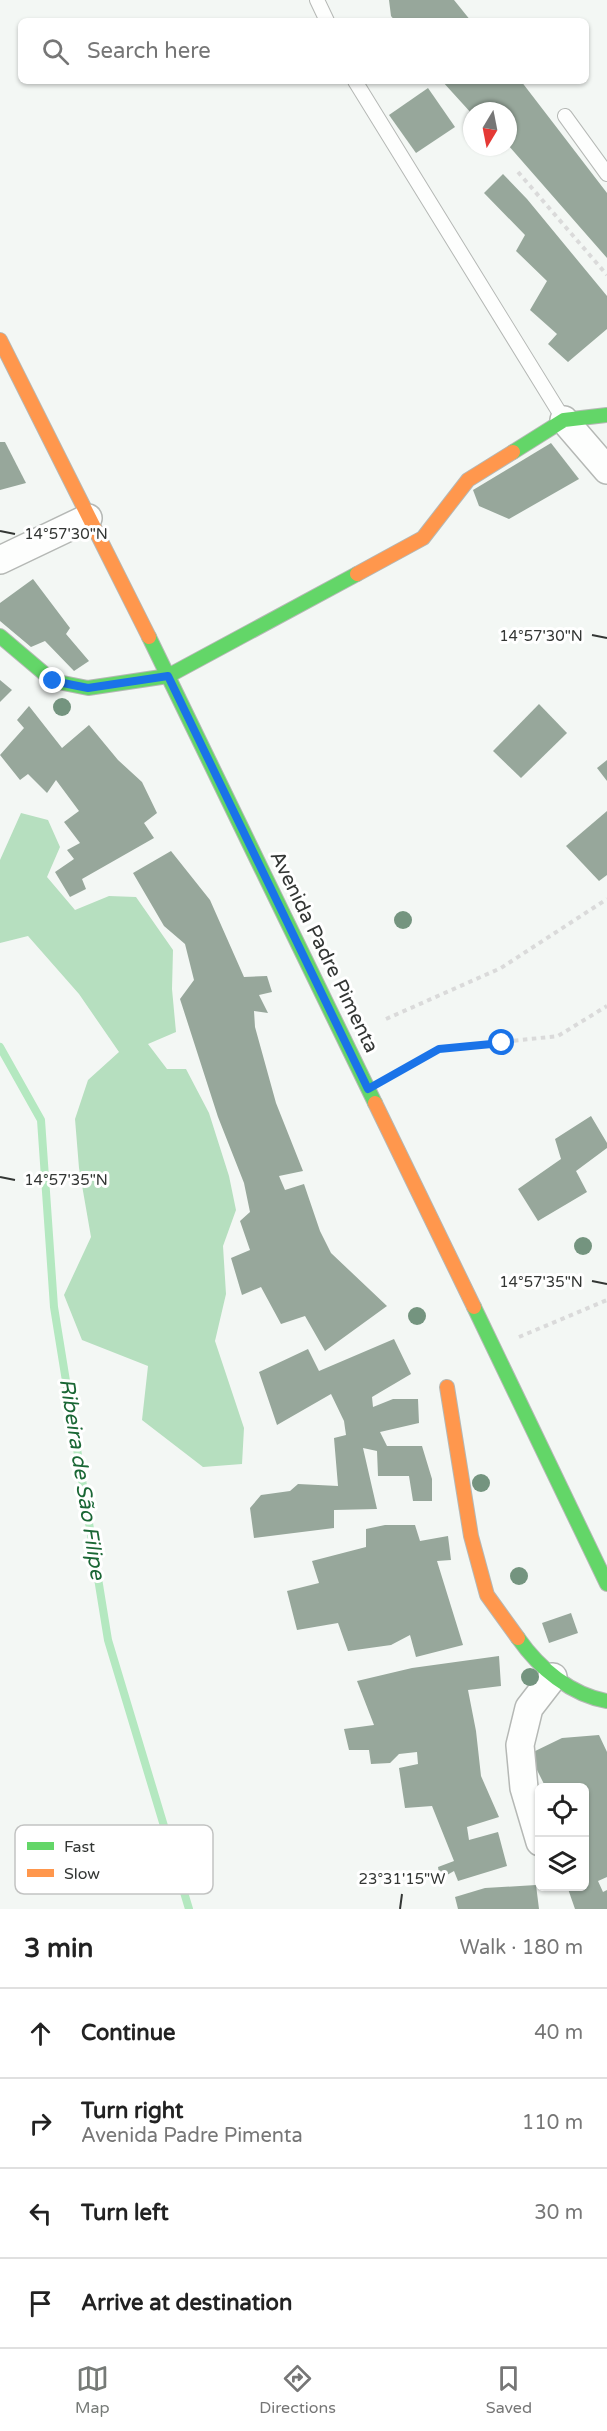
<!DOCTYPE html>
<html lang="en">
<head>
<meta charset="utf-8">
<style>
	:root { --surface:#fff; --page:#f6f6f6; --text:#222; --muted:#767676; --line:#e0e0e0; --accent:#767a77 }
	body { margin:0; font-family:"Varela Round",sans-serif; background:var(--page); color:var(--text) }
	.controls { position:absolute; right:18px; bottom:18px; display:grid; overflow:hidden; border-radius:9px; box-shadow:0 2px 4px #0004 }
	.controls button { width:54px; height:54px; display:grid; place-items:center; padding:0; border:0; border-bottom:2px solid var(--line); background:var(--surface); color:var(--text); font:30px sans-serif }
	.compass { position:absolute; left:463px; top:102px; width:54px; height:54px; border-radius:50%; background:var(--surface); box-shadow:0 2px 4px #0004; rotate:190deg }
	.stop { position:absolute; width:18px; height:18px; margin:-14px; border:4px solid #1a73e8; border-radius:50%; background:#fff }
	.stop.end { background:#1a73e8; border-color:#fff; box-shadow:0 2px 6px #0008 }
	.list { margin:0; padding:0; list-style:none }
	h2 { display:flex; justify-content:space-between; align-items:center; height:78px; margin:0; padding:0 24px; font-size:26px }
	h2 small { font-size:20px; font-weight:400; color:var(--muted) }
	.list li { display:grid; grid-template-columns:39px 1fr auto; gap:18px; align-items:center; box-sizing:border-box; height:90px; padding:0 24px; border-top:2px solid var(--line) }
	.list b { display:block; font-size:22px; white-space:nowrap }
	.list p { margin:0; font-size:20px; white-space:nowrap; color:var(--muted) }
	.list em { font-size:20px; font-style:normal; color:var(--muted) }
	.icon { flex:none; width:33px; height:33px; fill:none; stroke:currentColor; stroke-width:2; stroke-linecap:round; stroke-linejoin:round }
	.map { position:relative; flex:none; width:607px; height:1909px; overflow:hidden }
	.search { position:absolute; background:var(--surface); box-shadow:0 2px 4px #0004; left:18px; right:18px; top:18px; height:66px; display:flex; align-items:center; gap:15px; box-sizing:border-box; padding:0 21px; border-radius:9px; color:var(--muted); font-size:22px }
	.sheet { height:438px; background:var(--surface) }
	nav { display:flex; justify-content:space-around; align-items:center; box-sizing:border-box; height:84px; border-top:2px solid var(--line); background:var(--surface); font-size:16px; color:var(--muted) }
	nav a { display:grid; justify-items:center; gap:3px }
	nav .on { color:var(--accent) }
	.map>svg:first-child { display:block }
	.forest { fill:#b6dfbf }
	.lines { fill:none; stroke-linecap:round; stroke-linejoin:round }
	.stream { stroke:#b4e8c0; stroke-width:8 }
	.building { fill:#97a79b }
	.lane-casing { stroke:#b5b8b5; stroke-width:16 }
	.street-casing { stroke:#b5b8b5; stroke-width:30 }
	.fast-casing { stroke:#b5b8b5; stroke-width:16 }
	.slow-casing { stroke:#b5b8b5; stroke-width:16 }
	.path { stroke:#dadada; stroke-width:4; stroke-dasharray:4.5 4.5; stroke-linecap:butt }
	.lane { stroke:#fdfefd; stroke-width:14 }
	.street { stroke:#fdfefd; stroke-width:27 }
	.fast { stroke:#63d668; stroke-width:14 }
	.slow { stroke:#ff974d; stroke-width:14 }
	.tree { fill:#74947f }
	.route { stroke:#1a73e8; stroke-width:8 }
	.ticks { fill:none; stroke:#333634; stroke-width:2 }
	.labels { text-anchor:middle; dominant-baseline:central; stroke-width:6; stroke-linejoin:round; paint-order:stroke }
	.street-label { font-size:20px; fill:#333634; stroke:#fff }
	.water-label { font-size:21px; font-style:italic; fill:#1a6735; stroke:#fff }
	.key { fill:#fff; stroke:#c2c3c2; stroke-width:1.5 }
	.key-label { font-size:16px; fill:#333634 }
	.ticks-label { font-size:15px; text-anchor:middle; fill:#333634; stroke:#fff; stroke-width:6; stroke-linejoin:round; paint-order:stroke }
</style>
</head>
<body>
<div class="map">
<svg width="607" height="1909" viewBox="0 0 607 1909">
	<rect width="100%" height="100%" fill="#f3f7f4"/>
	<polygon class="forest" points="21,813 48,820 60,847 47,877 75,910 109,896 136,897 173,950 172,989 176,1032 148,1044 167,1069 186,1069 209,1113 229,1176 236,1210 223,1246 226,1294 215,1341 244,1428 242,1464 203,1467 142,1420 148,1366 82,1340 64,1295 91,1237 79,1168 75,1119 88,1080 119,1052 79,994 28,936 0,943 0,860"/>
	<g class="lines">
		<polyline class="stream" points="0,1047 41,1120 54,1307 108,1640 189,1909"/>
	</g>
	<g class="building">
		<polygon points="389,0 454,0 471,21 395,21 391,16"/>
		<polygon points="442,81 521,81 607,193 607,258 508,145 508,111 472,111 472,114"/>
		<polygon points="428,88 455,127 416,153 389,115"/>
		<polygon points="503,174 527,199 607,296 607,329 568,362 548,344 557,334 530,310 547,281 516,251 525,235 484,193"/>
		<polygon points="0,442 5,442 26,483 0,490"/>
		<polygon points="551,443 579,479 509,519 479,506 473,490"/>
		<polygon points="33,579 70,628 66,634 89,661 74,671 45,641 31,647 0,621 0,603"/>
		<polygon points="0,680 12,690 0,702"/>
		<polygon points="539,704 567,733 521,778 493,751"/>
		<polygon points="29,706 62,748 89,725 118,760 142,782 157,813 144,823 154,838 82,879 86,889 70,897 55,872 74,859 67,850 80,843 64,822 79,811 56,780 47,793 28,774 20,780 0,755 24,728 17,720"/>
		<polygon points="607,760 607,781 597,768"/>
		<polygon points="607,811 607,875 599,881 566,846"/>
		<polygon points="171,851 210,900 244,977 267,976 272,992 259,995 268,1013 254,1011 255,1027 276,1103 303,1171 279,1176 285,1190 304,1184 320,1231 331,1253 387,1306 325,1351 305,1316 281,1324 261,1287 242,1295 231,1258 250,1250 240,1221 250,1212 244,1183 218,1117 180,999 194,980 185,944 164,926 133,873"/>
		<polygon points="591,1116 607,1143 607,1148 576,1171 587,1192 538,1221 518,1189 561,1159 555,1139"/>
		<polygon points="394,1339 411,1374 372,1397 373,1407 393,1399 418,1399 419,1423 380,1432 387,1446 422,1446 432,1479 432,1501 413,1501 409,1476 378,1476 377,1451 363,1448 377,1509 334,1510 334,1528 254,1538 250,1508 261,1495 290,1491 298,1484 338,1486 334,1438 346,1435 344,1421 331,1394 277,1425 259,1372 308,1349 319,1371"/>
		<polygon points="385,1525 415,1525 420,1541 448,1536 451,1560 437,1561 463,1645 416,1657 410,1635 391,1645 348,1651 338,1623 297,1630 287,1591 319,1583 312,1561 366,1547 366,1529"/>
		<polygon points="571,1613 578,1633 549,1643 542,1623"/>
		<polygon points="499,1656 501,1686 468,1690 476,1731 481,1776 499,1817 467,1827 469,1840 498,1832 507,1866 458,1881 454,1871 440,1879 438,1867 454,1861 432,1806 405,1808 399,1768 418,1764 417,1752 399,1754 390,1763 371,1764 369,1750 349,1750 344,1729 374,1725 357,1681 412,1668"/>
		<polygon points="599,1735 607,1752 607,1877 598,1881 603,1892 607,1890 607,1909 575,1909 567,1886 584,1886 584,1788 546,1788 529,1754 562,1738"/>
		<polygon points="536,1885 539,1909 458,1909 455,1897 485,1888"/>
	</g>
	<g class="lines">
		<defs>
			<g id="lane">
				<polyline points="317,0 327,21"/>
				<polyline points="355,81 564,420"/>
				<polyline points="565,116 607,174"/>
			</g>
			<g id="street">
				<polyline points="564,420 607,470"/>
				<polyline points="0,560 88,518"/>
				<polyline points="540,1842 524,1788 520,1745 529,1708 553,1677"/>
			</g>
			<g id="fast">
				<polyline points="513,452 564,420 607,415"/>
				<polyline points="0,636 53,681 88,688 168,676 357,574"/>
				<polyline points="149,637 375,1103"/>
				<polyline points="474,1307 607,1584"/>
				<path d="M518 1638C539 1668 571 1695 607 1701"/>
			</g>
			<g id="slow">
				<polyline points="0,340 149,637"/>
				<polyline points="357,574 423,538 468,480 513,452"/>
				<polyline points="375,1103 474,1307"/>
				<polyline points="447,1387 471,1536 487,1595 518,1638"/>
			</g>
		</defs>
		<use href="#lane" class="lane-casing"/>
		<use href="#street" class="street-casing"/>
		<use href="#fast" class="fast-casing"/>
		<use href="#slow" class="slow-casing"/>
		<g class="path">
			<polyline points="518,172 607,275"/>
			<polyline points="386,1019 501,968 607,899"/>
			<polyline points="395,1074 439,1049 558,1036 607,1006"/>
			<polyline points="519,1337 607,1300"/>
		</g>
		<use href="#lane" class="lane"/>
		<use href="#street" class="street"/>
		<use href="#fast" class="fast"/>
		<use href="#slow" class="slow"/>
	</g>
	<g class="tree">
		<circle cx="62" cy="707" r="9"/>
		<circle cx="403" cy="920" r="9"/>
		<circle cx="583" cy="1246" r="9"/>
		<circle cx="417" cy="1316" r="9"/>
		<circle cx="481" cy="1483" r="9"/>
		<circle cx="519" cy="1576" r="9"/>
		<circle cx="530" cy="1677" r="9"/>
	</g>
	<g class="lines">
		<polyline class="route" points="53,681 88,688 168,676 368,1089 439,1049 502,1043"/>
	</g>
	<path class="ticks" d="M0 531 15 534M592 635 607 638M0 1177 15 1180M592 1281 607 1284M400 1909 402 1894"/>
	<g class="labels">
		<g class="street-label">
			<text transform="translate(324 952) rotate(64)">Avenida Padre Pimenta</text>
		</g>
		<g class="water-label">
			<text transform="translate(82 1479) rotate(81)">Ribeira de São Filipe</text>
		</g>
	</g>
	<rect x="15" y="1825" width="198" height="69" rx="9" class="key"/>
	<rect x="27" y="1842" width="27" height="8" fill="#63d668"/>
	<rect x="27" y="1869" width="27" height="8" fill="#ff974d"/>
	<g class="key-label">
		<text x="64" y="1852">Fast</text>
		<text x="64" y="1879">Slow</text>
	</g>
	<g class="ticks-label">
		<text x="66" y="539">14°57'30"N</text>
		<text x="541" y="641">14°57'30"N</text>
		<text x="66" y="1185">14°57'35"N</text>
		<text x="541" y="1287">14°57'35"N</text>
		<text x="402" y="1884">23°31'15"W</text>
	</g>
</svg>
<div class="controls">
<button><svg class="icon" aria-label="locate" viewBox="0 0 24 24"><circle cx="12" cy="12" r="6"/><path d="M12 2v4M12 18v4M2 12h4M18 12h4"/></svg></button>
<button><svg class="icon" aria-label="layers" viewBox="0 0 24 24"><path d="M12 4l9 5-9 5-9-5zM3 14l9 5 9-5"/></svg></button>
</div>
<svg class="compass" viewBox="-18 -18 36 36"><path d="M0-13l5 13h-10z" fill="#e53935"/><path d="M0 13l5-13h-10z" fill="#767676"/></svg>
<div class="stop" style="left:502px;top:1043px"></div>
<div class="stop end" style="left:53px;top:681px"></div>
<div class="search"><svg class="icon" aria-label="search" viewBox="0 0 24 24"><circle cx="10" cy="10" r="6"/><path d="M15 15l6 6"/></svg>Search here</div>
</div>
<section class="sheet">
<h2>3 min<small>Walk · 180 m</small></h2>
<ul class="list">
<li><svg class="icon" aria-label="ahead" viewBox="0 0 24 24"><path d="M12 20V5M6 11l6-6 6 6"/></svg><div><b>Continue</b></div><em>40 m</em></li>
<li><svg class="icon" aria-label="right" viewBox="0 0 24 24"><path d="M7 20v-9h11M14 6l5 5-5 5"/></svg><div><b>Turn right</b><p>Avenida Padre Pimenta</p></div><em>110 m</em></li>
<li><svg class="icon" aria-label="left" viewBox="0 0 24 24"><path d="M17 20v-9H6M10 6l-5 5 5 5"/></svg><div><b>Turn left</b></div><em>30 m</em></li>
<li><svg class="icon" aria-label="arrive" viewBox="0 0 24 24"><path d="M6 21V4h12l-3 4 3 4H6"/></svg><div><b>Arrive at destination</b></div></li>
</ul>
</section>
<nav>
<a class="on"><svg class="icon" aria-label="map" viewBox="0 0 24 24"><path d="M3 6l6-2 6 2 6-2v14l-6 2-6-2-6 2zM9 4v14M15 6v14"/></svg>Map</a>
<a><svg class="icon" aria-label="directions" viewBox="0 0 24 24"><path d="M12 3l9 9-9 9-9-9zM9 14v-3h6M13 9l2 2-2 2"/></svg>Directions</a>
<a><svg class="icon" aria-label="saved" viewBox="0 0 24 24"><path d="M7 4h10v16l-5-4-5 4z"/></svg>Saved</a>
</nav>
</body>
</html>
